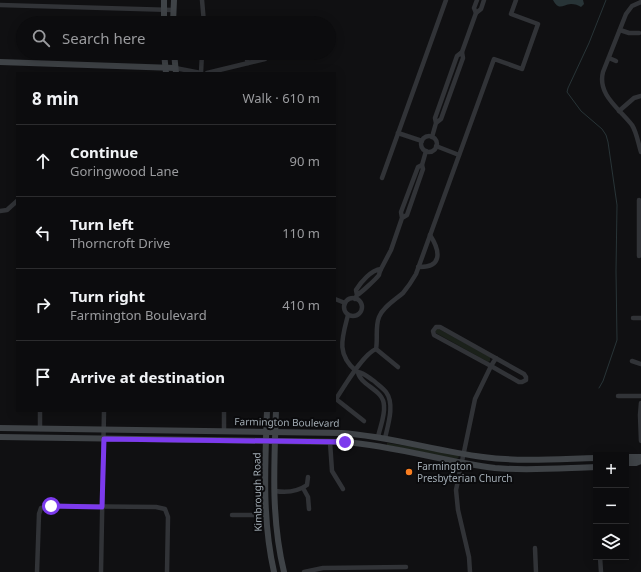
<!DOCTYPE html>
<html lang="en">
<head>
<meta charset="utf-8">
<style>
	:root { --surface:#0c0c0e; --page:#151517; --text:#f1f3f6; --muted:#9a9b9e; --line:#2c2c2e }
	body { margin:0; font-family:"Noto Sans",sans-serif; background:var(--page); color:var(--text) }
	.controls { position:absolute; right:12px; bottom:12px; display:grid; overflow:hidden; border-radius:0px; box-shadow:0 2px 10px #0003 }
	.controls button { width:36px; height:36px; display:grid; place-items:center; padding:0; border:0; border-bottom:1px solid var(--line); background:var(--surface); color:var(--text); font:20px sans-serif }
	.stop { position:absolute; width:12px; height:12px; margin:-9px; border:3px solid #7c3aed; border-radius:50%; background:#fff }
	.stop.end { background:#7c3aed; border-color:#fff; box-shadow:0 1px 4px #0008 }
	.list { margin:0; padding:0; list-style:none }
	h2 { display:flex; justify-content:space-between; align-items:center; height:52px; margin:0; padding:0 16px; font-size:17px }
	h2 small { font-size:13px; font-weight:400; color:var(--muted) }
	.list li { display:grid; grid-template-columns:26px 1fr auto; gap:12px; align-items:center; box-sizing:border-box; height:72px; padding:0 16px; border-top:1px solid var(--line) }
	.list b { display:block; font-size:15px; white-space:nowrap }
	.list p { margin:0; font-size:13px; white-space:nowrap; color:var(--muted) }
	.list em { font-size:13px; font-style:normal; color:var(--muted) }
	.icon { flex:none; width:22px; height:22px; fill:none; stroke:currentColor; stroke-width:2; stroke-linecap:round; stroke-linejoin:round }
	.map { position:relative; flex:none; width:641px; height:572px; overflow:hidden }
	.search { position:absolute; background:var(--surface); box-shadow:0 2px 10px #0003; left:16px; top:16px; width:320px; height:44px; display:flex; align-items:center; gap:10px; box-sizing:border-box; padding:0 14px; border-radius:22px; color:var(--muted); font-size:15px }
	.panel { position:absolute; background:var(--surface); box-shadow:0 2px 10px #0003; left:16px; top:72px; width:320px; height:340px; border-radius:0px }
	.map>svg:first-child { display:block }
	.green { fill:#1b211a }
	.water { fill:#283437 }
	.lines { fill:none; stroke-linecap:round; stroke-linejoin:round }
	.stream { stroke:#283437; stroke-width:1 }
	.street { stroke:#313337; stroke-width:4.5 }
	.secondary { stroke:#3f4347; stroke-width:6 }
	.route { stroke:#7c3aed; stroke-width:5 }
	.poi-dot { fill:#f97e21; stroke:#0b0b0d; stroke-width:1.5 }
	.labels { text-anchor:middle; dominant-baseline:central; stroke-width:4; stroke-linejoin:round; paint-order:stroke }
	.street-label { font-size:10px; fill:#a1abb3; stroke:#0b0b0d }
	.poi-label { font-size:10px; fill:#a1abb3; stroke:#0b0b0d; text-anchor:start }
</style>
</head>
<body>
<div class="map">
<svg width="641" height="572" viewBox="0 0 641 572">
	<rect width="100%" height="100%" fill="#101012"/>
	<g class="green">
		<polygon points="436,329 439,329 490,357 490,361 488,362 436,333 435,331"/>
		<polygon points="387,443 423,448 458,455 459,457 458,458 456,459 387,445"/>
	</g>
	<path class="water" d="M553 0H583L584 4 581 7C578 5 575 4 571 4 562 5 559 11 553 0Z"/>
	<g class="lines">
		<polyline class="stream" points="599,388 603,381 617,340 616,271 617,205 608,142 606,135 602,129 581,111 567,92 568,88 589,43 606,0"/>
		<g class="street">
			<polyline points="202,0 204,23"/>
			<path d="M641 2 632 6 626 14 603 72C597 95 620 109 632 125 637 133 638 143 641 152"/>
			<polyline points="0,5 173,10"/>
			<polyline points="476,13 474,8 477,0"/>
			<polyline points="620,30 629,33 639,33"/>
			<polyline points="462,52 476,13 481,9 484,0"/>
			<polyline points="245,53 248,63"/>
			<polyline points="609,58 616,61"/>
			<polyline points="175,68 201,73"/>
			<polyline points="201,73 202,53"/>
			<polyline points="207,73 265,59"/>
			<polyline points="619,111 634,98 641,96"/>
			<polyline points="398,133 422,141"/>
			<circle cx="429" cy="144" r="8"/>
			<polyline points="432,137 436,123 435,118 457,56 462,52 463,58 441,119 436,123"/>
			<polyline points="436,146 459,155"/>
			<polyline points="422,165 426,151"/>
			<polyline points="382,178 446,0"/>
			<polyline points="639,200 639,256"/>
			<polyline points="0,211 7,210 17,201"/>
			<path d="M418 267C442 268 441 252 430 235"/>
			<polyline points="381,269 391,250 402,218 407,215 423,169 422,165 418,167 401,212 402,218"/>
			<circle cx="353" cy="307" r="9"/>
			<polyline points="335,299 345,303"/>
			<path d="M355 299 357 295 356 290C361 282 371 270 381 269 381 269 379 274 379 275 376 279 361 293 357 295"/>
			<path d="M348 315C342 338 336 354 356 371"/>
			<polyline points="633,318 641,318"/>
			<path d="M376 349C378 339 375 327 379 317 383 307 395 300 403 293 408 287 412 281 416 274L494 59 522 69 538 24 511 14 516 0"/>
			<polyline points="376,349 398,367"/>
			<polyline points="632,361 641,364"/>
			<polyline points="618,396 641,396"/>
			<polyline points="641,403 640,415 641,441"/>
			<polyline points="224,411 224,431"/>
			<path d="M364 421 336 399C344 387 363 354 376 349"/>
			<polyline points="40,429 40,411"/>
			<path d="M378 437C380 427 385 416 384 406 384 389 360 386 358 372 364 373 368 377 374 381 377 384 383 388 386 392 395 404 388 425 385 438"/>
			<polyline points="330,442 332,471 343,489"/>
			<polyline points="303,488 308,497 309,509"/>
			<path d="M275 491C287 493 297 492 307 485L308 477"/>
			<polyline points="232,515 265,515"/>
			<polyline points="535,548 536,572"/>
			<polyline points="600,557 601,572"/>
			<polyline points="37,572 39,514 41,508 51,506 156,507 165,509 168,517 167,572"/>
			<polyline points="101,572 104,411"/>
			<polyline points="304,572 323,568 406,567"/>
			<polyline points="470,572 469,557 458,510 456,490 475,399 491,366 434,335 433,331 436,327 440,327 524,374 526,377 526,380 522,382 519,382 491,366 496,358"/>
		</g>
		<g class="secondary">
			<polyline points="164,23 164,0"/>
			<polyline points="173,23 174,0"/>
			<polyline points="164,53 166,73"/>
			<polyline points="174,53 176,73"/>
			<polyline points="0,62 175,68"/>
			<path d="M267 411C265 465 262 519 274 572"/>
			<path d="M276 411C274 465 271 519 284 572"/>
			<path d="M0 428 341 433C389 436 435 451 483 457 520 462 558 459 596 458"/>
			<path d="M0 437 345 442C396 446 445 462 495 468 528 471 563 468 596 467"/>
			<polyline points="626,457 641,457"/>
			<polyline points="626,463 636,463 641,461"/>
		</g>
	</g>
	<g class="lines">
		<polyline class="route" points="51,506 102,507 104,439 345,442"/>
	</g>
	<circle class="poi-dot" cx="409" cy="472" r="4"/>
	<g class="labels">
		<g class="street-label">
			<text transform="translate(287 422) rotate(1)">Farmington Boulevard</text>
			<text transform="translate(257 492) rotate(-91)">Kimbrough Road</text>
		</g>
		<g class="poi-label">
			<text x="417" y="466">Farmington<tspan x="417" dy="12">Presbyterian Church</tspan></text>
		</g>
	</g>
</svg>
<div class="controls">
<button>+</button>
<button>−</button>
<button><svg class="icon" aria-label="layers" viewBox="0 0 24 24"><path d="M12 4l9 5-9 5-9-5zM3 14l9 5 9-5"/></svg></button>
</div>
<div class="stop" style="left:51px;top:506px"></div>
<div class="stop end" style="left:345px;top:442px"></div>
<div class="search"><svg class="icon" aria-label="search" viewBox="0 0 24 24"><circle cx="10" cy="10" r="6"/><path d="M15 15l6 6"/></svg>Search here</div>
<section class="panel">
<h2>8 min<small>Walk · 610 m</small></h2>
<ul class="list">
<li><svg class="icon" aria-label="ahead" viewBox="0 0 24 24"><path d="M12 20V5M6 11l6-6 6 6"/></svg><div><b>Continue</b><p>Goringwood Lane</p></div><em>90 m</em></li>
<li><svg class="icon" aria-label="left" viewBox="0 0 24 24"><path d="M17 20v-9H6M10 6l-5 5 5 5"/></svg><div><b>Turn left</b><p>Thorncroft Drive</p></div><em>110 m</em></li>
<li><svg class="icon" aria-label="right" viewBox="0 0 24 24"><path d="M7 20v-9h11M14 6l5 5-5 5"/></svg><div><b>Turn right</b><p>Farmington Boulevard</p></div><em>410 m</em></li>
<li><svg class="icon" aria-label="arrive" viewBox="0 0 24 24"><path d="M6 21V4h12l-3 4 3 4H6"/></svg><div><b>Arrive at destination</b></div></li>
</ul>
</section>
</div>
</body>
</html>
